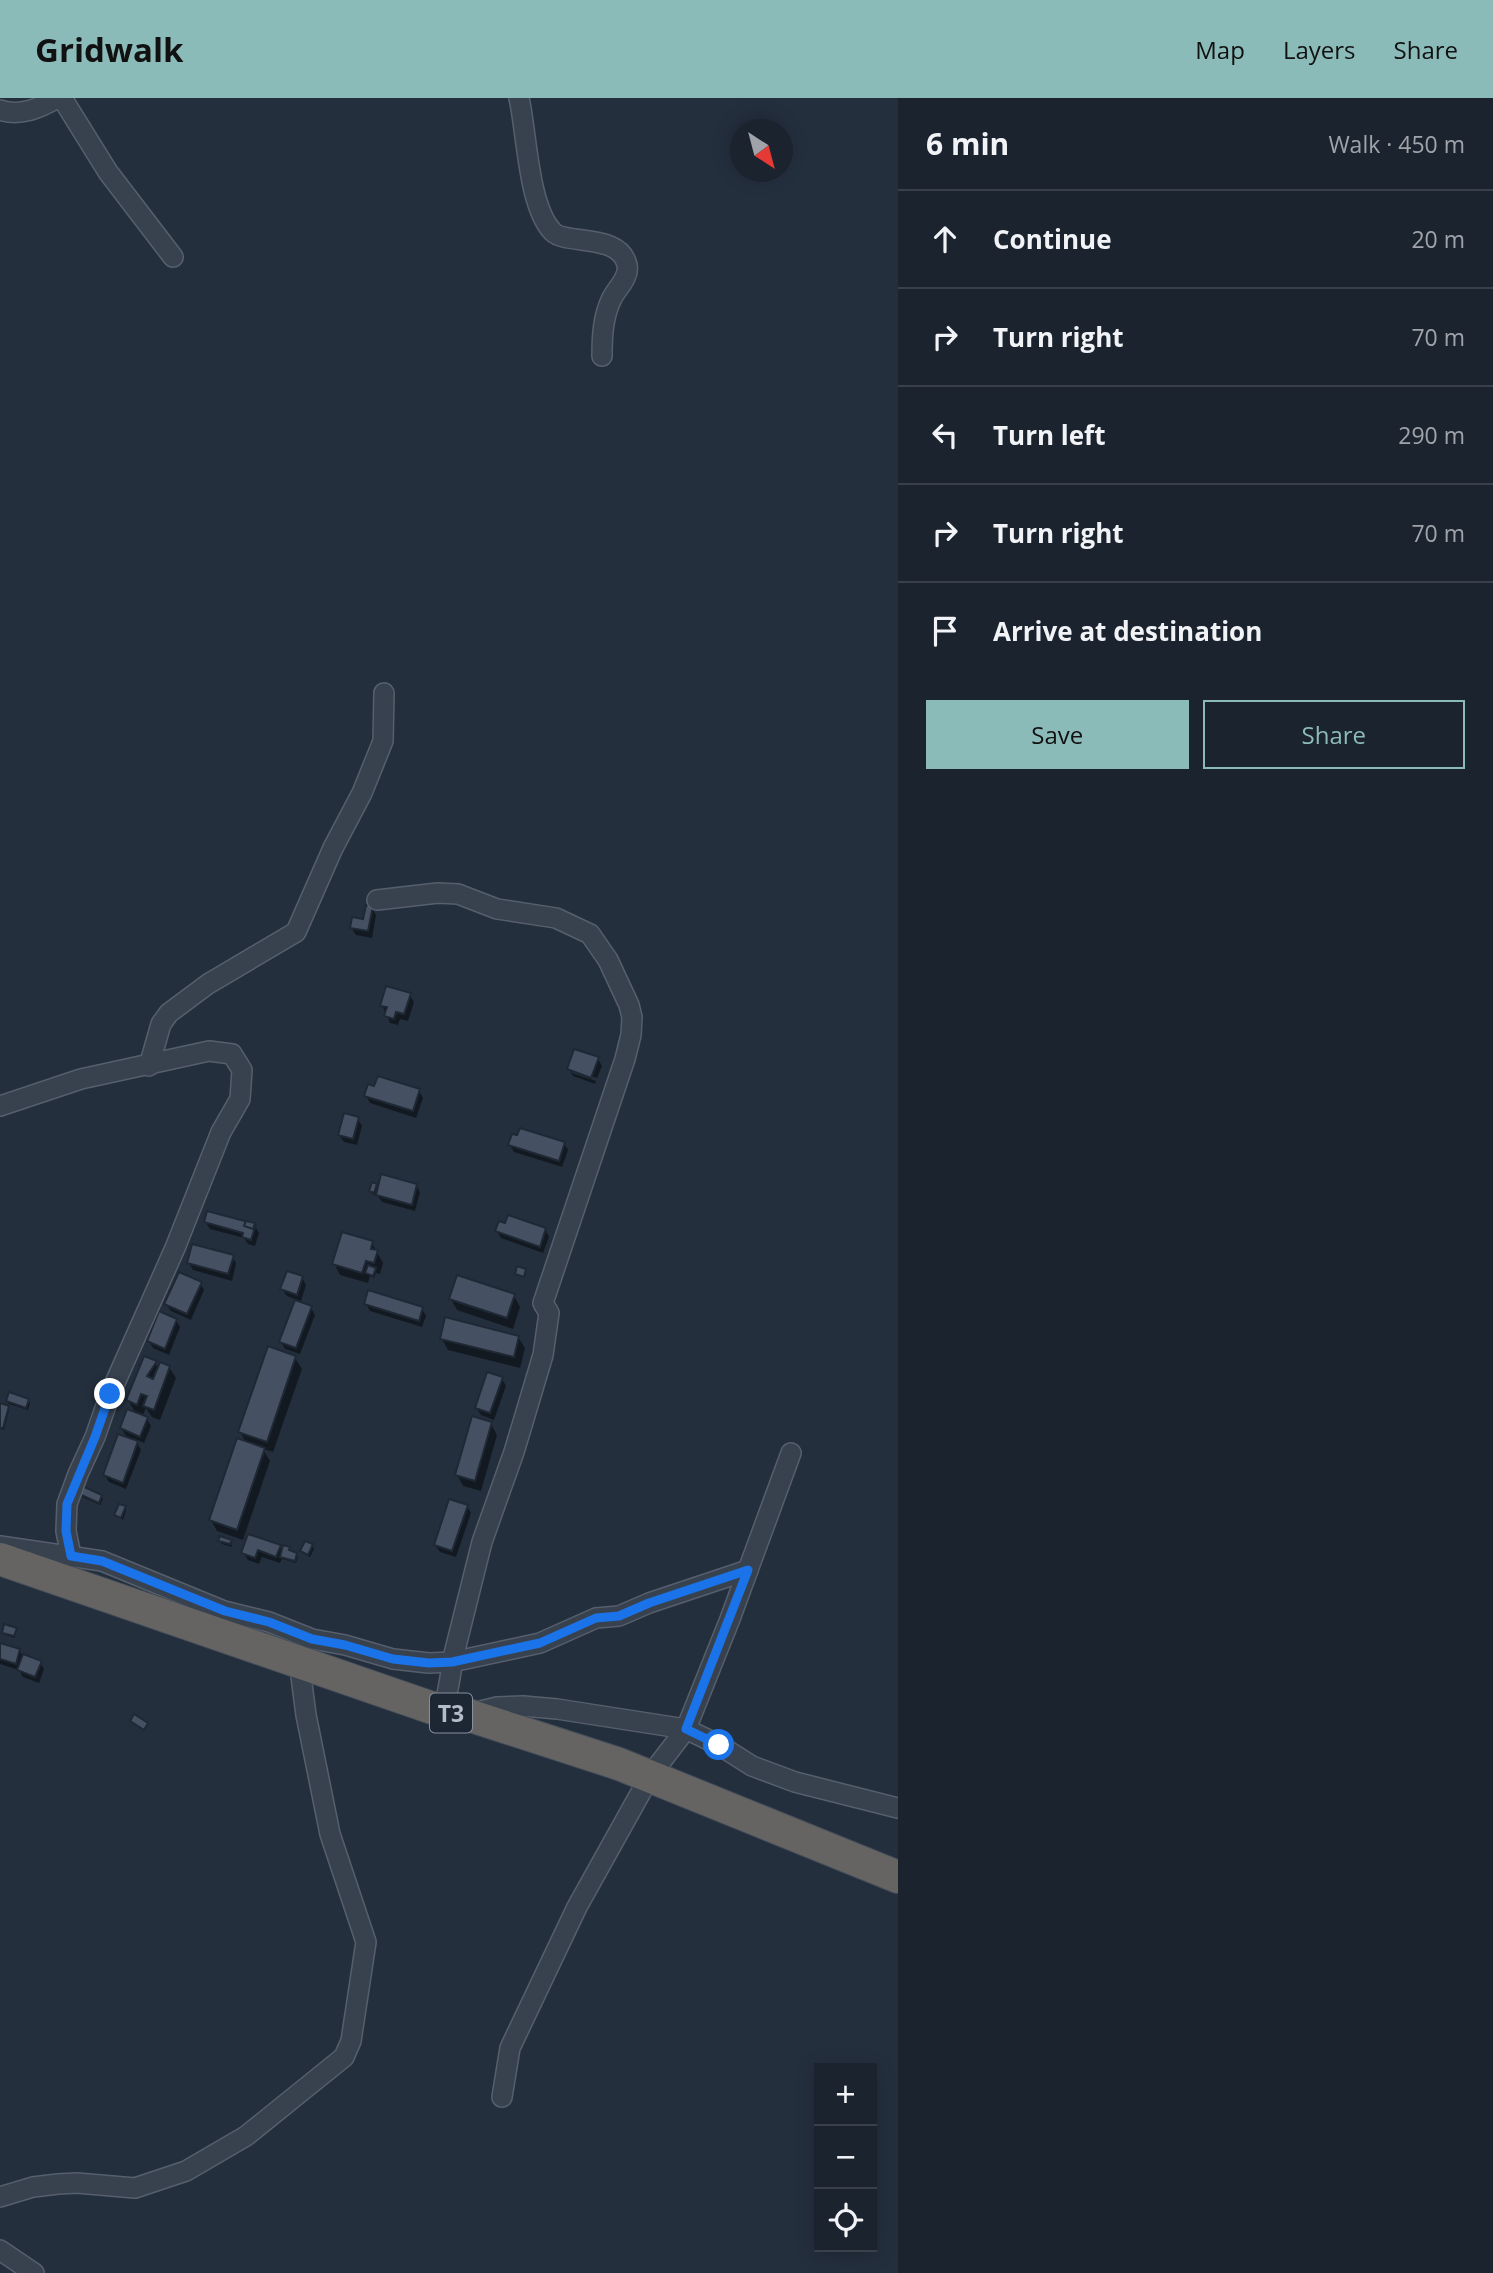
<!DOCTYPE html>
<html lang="en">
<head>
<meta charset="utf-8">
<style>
	:root { --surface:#1b232e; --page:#242b36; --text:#f1f3f6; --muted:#a0a4aa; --line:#39404a; --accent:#8bbbb9 }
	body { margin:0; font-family:"Open Sans",sans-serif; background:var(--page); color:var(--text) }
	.controls { position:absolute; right:21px; bottom:21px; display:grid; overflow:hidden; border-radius:0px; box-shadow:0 4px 18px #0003 }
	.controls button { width:63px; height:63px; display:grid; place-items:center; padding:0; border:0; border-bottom:2px solid var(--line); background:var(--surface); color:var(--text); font:35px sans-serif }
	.compass { position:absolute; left:730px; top:21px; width:63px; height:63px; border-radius:50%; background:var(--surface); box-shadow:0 4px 18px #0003; rotate:144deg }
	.stop { position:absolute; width:21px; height:21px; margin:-16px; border:5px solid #1a73e8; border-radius:50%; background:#fff }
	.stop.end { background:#1a73e8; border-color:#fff; box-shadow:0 2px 7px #0008 }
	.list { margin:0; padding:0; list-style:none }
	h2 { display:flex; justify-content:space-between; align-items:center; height:91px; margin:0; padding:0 28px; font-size:30px }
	h2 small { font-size:23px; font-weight:400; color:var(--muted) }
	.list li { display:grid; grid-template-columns:46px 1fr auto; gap:21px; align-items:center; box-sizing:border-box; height:98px; padding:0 28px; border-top:2px solid var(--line) }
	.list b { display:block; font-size:26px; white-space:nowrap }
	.list em { font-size:23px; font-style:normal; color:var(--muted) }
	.actions { display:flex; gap:14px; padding:21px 28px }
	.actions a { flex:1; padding:16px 0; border:2px solid var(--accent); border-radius:0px; text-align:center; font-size:24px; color:var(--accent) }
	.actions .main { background:var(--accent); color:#111 }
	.icon { flex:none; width:38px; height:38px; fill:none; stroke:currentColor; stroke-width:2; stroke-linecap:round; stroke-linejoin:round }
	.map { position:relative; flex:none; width:898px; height:2175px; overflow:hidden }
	header { display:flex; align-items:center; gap:42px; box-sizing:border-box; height:98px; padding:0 35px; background:var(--accent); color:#111 }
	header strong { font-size:33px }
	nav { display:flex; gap:38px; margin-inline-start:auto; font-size:24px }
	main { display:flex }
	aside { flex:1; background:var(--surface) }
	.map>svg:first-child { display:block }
	.shadow { fill:#0007 }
	.building { fill:#455162; stroke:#1f2835; stroke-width:2 }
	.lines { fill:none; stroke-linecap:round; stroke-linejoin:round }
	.minor-casing { stroke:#565f6c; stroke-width:22 }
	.trunk-casing { stroke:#434c59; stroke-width:34 }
	.minor { stroke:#38414e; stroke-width:19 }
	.trunk { stroke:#656462; stroke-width:32 }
	.route { stroke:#1a73e8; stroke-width:9 }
	.labels { text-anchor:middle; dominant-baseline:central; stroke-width:5; stroke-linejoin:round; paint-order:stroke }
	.shield { fill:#1d2633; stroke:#878f9c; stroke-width:2 }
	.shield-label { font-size:23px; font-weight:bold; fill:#b4bcc9 }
</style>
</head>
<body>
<header>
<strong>Gridwalk</strong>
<nav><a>Map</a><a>Layers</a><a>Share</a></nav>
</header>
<main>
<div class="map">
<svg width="898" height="2175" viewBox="0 0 898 2175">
	<rect width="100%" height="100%" fill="#242f3e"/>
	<g class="shadow">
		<polygon points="372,810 376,817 372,840 356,837 351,829 364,823"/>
		<polygon points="410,897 414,904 408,923 400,921 398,927 390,925 382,907"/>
		<polygon points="598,961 602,968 597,980 572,971 572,975 596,983 595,986 573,978 569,971"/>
		<polygon points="419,993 423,1000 416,1020 370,1005 366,998"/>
		<polygon points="358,1021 362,1028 357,1047 344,1044 339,1037"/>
		<polygon points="564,1045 568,1052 562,1069 514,1054 510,1047"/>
		<polygon points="376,1087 379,1092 416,1087 420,1094 415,1113 382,1104 376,1095 376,1097 372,1096 371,1093"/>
		<polygon points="205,1123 255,1128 259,1135 255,1148 248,1146 244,1140 210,1131"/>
		<polygon points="507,1127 545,1131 549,1139 543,1155 501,1140 497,1133"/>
		<polygon points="372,1145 383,1165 380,1176 376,1175 374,1180 370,1178 368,1185 340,1177 334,1165"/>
		<polygon points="232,1158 236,1165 232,1183 193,1172 189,1165"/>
		<polygon points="302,1180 306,1187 300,1206 311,1210 315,1217 300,1256 285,1251 281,1244 297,1202 287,1198 282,1191"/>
		<polygon points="200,1185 204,1192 191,1222 171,1213 166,1206"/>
		<polygon points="514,1198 520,1209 513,1231 457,1212 451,1201"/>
		<polygon points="366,1206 422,1211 426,1218 422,1229 370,1213"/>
		<polygon points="176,1222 180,1229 169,1257 153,1250 149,1243"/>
		<polygon points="518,1239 525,1250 520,1270 448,1252 442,1241"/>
		<polygon points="295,1260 302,1271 273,1354 263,1351 270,1363 243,1442 217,1433 211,1422 247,1346 240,1334"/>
		<polygon points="155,1265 159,1271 169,1269 176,1280 160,1322 152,1319 146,1310 142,1319 147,1321 151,1328 144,1345 135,1341 141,1352 126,1391 109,1384 105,1377 128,1341 121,1330 136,1316 128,1302"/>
		<polygon points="488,1276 502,1281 506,1288 494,1322 481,1317 476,1310"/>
		<polygon points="7,1303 28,1303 30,1305 28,1312 9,1306"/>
		<polygon points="0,1307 7,1309 9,1312 4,1332 0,1331"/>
		<polygon points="491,1326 497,1337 481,1393 463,1388 457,1377"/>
		<polygon points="81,1396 101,1398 103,1401 100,1407 82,1399"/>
		<polygon points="467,1408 471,1415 456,1459 440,1454 435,1447"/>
		<polygon points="125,1410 126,1413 123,1422 116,1417"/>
		<polygon points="249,1438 279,1448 283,1454 288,1451 298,1459 296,1465 282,1461 280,1465 262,1459 259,1466 248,1462 243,1455"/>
		<polygon points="220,1443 231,1443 232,1449 222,1446"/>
		<polygon points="312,1448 314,1451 310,1459 304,1456 302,1453"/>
		<polygon points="15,1531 15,1540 5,1537 4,1535"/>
		<polygon points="0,1546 19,1552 24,1560 40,1564 44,1571 39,1585 23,1579 19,1572 0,1566"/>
	</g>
	<g class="building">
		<polygon points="366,807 373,808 368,833 350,830 352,819 363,821"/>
		<polygon points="386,888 411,895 404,916 396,914 394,921 384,918 387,909 380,908"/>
		<polygon points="574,951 599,959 591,980 567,971"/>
		<polygon points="378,978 420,991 413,1013 364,998 368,986 374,988"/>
		<polygon points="344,1015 359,1019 353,1041 338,1037"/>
		<polygon points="520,1030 565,1044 559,1063 508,1047 512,1036 517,1037"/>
		<polygon points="381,1076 417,1086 412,1107 376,1097"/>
		<polygon points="372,1084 377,1086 374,1095 369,1093"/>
		<polygon points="207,1113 256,1126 251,1142 242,1139 243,1135 204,1124"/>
		<polygon points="508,1117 546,1130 540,1149 495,1133 499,1123 505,1125"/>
		<polygon points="246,1123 255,1125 253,1131 244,1128"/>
		<polygon points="342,1134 373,1143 371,1151 378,1152 374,1165 366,1163 362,1175 332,1166"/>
		<polygon points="192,1146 234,1157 228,1176 187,1165"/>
		<polygon points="368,1167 376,1170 373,1178 365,1175"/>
		<polygon points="517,1168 526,1171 524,1179 515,1176"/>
		<polygon points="287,1173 303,1178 297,1197 280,1191"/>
		<polygon points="179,1174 202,1184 187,1216 164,1206"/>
		<polygon points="457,1177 515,1196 507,1220 449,1201"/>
		<polygon points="368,1192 423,1209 419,1223 364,1206"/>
		<polygon points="295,1202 312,1208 296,1250 279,1244"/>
		<polygon points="159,1213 177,1221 165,1251 147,1243"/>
		<polygon points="445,1219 519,1238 514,1259 440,1241"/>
		<polygon points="268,1248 296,1258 267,1344 238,1334"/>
		<polygon points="144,1258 157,1263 147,1278 153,1281 160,1264 170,1268 154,1312 143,1308 147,1298 141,1296 137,1307 126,1302"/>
		<polygon points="487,1274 503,1279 490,1315 475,1310"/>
		<polygon points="9,1294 29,1301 26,1310 6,1303"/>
		<polygon points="0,1305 9,1308 3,1330 0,1330"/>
		<polygon points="127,1311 148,1319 140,1339 120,1330"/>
		<polygon points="472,1318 492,1324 475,1383 455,1377"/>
		<polygon points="118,1336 138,1343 123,1385 103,1377"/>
		<polygon points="237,1340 265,1350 237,1432 209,1422"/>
		<polygon points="82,1388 102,1397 99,1405 79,1396"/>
		<polygon points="449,1401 468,1407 452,1453 434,1447"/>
		<polygon points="119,1406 126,1408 121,1420 114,1417"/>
		<polygon points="248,1436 281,1447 276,1459 258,1452 255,1460 241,1455"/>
		<polygon points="220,1438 232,1442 230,1446 218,1443"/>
		<polygon points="305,1443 313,1446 308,1457 300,1453"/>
		<polygon points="283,1447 290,1449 289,1452 297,1455 295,1463 280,1459"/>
		<polygon points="4,1526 17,1530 14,1538 2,1535"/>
		<polygon points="0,1545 20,1551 16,1566 0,1561"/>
		<polygon points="23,1556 42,1563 35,1579 17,1572"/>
		<polygon points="134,1616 148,1625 144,1632 130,1623"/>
	</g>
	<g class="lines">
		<defs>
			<g id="minor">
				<polyline points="62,0 108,74 173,159"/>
				<path d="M519 0C527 35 528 109 553 134 566 147 620 135 627 167 630 179 617 190 612 200 603 218 602 238 602 258"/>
				<path d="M0 12C20 19 40 10 57 0"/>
				<path d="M377 802 438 795 458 796 497 811 556 820 590 836 608 862 629 907 632 919 631 937 625 961 543 1205 549 1215 543 1257 514 1354 482 1444 452 1564C451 1581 446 1597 444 1614"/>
				<polyline points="149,968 161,926 169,915 208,886 296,834 333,750 362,695 383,643 384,595"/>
				<polyline points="0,1008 81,981 209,953 232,956 242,972 240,1001 221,1034 175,1150 110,1296 95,1339 78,1376 67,1406 66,1433 71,1458"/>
				<polyline points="0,1448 102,1463 224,1513 269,1524 312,1541 345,1547 393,1561 429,1565 452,1564 540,1545 596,1520 619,1518 649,1505 748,1472"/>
				<polyline points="473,1615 497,1609 523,1608 557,1611 686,1631 719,1647 752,1668 795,1684 898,1710"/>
				<polyline points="502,1999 510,1950 577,1809 650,1678 686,1631 730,1521 791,1355"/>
				<polyline points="0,2099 33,2089 58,2086 77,2085 135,2090 186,2073 246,2038 344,1959 351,1943 366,1844 330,1736 306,1617 299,1563"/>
				<polyline points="0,2152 34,2175"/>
			</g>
			<polyline id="trunk" points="0,1461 444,1614 468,1617 619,1666 898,1779"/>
		</defs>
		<use href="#minor" class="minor-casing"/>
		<use href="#trunk" class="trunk-casing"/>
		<use href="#minor" class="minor"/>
		<use href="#trunk" class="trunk"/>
	</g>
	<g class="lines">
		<polyline class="route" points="110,1296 95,1339 67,1406 66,1433 71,1458 102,1463 225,1513 269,1524 312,1541 345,1547 393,1561 429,1565 452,1564 540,1545 596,1520 619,1518 649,1505 748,1472 686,1631 719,1647"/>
	</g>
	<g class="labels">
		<rect class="shield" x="430" y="1595.5" width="42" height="39" rx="5"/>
		<g class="shield-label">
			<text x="451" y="1615">T3</text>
		</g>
	</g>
</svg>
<div class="controls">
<button>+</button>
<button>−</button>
<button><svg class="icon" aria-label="locate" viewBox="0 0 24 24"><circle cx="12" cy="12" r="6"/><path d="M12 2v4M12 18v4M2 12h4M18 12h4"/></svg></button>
</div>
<svg class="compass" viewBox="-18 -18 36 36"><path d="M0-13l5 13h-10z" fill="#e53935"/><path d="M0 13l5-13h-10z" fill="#a0a4aa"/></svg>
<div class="stop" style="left:719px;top:1647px"></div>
<div class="stop end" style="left:110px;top:1296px"></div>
</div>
<aside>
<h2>6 min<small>Walk · 450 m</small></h2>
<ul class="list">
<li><svg class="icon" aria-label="ahead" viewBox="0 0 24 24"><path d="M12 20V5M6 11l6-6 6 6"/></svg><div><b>Continue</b></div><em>20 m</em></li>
<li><svg class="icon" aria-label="right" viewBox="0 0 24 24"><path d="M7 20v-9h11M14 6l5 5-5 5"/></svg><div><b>Turn right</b></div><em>70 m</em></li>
<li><svg class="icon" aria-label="left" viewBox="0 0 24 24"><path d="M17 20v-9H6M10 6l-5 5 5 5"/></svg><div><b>Turn left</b></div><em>290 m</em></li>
<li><svg class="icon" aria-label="right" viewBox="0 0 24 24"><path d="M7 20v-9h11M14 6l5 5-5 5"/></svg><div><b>Turn right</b></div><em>70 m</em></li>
<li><svg class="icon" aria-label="arrive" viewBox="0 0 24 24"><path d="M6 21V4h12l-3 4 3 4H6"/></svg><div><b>Arrive at destination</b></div></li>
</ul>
<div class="actions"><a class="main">Save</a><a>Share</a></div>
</aside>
</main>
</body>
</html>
